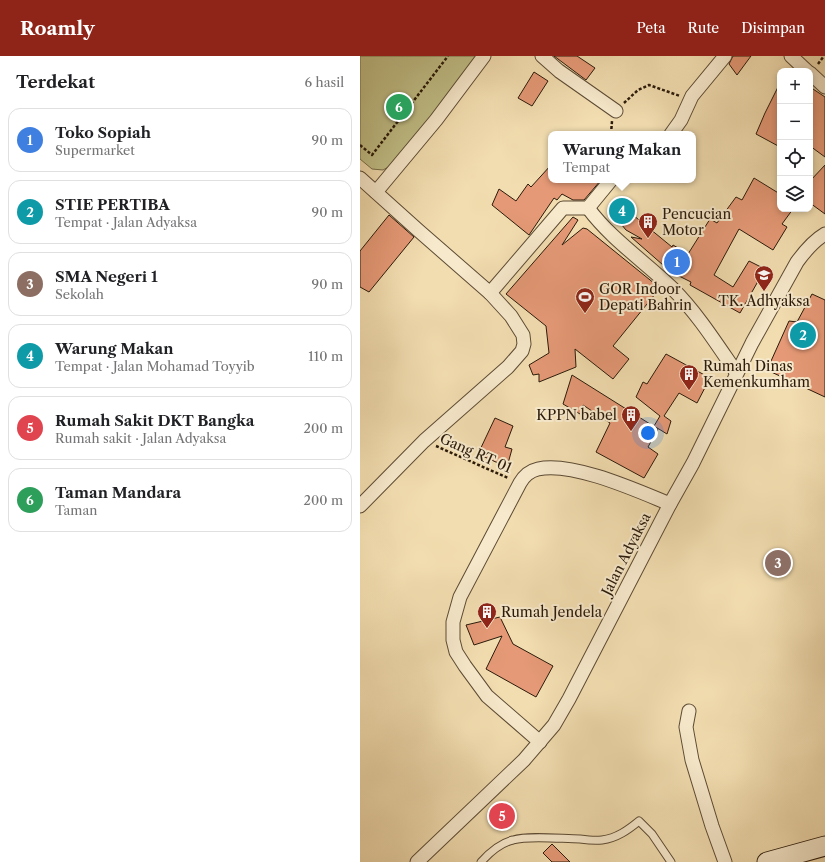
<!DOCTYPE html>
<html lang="id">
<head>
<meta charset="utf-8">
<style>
	:root { --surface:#fff; --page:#f2f2f2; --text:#202124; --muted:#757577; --line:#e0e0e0; --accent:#8f2418 }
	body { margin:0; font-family:"Libre Caslon Text",serif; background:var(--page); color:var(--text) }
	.controls { position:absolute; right:12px; top:12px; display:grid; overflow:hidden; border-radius:8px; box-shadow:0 2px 6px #0003 }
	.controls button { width:36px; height:36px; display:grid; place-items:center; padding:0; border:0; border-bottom:1px solid var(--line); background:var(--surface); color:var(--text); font:20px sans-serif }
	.you { position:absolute; left:288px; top:377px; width:14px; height:14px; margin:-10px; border:3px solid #fff; border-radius:50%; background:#1a73e8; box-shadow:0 0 0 6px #1a73e833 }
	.badge { display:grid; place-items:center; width:26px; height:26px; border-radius:50%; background:var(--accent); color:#fff; font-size:13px; font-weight:700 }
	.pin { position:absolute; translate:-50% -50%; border:2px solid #fff; box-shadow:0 1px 4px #0006 }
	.popup { position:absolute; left:188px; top:75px; width:148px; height:52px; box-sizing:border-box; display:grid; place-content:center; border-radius:8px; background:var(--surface); filter:drop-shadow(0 1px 3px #0005); font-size:13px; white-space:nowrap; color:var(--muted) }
	.popup b { font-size:15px; color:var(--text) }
	.popup::after { content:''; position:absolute; left:50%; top:100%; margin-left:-8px; border:8px solid transparent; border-top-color:var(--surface) }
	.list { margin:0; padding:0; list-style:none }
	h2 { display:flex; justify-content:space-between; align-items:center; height:52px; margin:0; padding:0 16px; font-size:17px }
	h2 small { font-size:13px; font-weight:400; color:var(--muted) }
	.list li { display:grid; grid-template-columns:26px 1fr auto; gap:12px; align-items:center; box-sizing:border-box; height:64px; margin:0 8px 8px; padding:0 8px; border:1px solid var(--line); border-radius:12px }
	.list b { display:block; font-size:15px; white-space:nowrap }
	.list p { margin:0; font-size:13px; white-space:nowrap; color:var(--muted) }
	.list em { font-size:13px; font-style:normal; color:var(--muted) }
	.icon { flex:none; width:22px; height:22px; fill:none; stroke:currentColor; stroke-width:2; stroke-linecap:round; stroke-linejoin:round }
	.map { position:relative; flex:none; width:465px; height:806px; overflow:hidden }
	header { display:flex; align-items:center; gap:24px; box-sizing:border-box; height:56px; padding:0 20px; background:var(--accent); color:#fff }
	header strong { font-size:19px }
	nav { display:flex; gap:22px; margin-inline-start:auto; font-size:14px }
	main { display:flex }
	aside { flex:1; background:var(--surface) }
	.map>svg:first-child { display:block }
	.green { fill:#c1bf87; stroke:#766c48 }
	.building { fill:#e59976; stroke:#2a1a0a }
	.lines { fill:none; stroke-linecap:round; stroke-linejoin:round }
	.lane-casing { stroke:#5c4b34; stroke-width:9 }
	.street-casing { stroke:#5c4b34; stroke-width:15 }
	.secondary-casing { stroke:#2a1a0a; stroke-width:21 }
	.path { stroke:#2a1a0a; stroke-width:2.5; stroke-dasharray:3 2; stroke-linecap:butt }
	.lane { stroke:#f7e9cc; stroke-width:7 }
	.street { stroke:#f7e9cc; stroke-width:13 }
	.secondary { stroke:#f7e9cc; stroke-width:19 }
	.labels { text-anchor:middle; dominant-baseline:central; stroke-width:4; stroke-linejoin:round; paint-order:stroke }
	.poi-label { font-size:14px; fill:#2a1a0a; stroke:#f7e9cc; text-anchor:start }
	.street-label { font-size:14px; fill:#2a1a0a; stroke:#f7e9cc }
</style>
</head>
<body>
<header>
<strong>Roamly</strong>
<nav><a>Peta</a><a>Rute</a><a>Disimpan</a></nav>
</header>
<main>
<aside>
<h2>Terdekat<small>6 hasil</small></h2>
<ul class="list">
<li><span class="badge" style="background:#3f7fe0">1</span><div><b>Toko Sopiah</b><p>Supermarket</p></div><em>90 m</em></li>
<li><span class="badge" style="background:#0f9aa8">2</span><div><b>STIE PERTIBA</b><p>Tempat · Jalan Adyaksa</p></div><em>90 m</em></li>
<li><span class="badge" style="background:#8d6e63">3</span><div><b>SMA Negeri 1</b><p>Sekolah</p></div><em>90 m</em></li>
<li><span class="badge" style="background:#0f9aa8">4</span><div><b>Warung Makan</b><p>Tempat · Jalan Mohamad Toyyib</p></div><em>110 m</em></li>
<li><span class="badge" style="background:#e0444e">5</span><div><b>Rumah Sakit DKT Bangka</b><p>Rumah sakit · Jalan Adyaksa</p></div><em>200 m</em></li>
<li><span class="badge" style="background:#2e9e5b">6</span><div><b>Taman Mandara</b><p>Taman</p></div><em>200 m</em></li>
</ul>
</aside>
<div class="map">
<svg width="465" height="806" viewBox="0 0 465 806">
	<rect width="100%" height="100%" fill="#f2ddb0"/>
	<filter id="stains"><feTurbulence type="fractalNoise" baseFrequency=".005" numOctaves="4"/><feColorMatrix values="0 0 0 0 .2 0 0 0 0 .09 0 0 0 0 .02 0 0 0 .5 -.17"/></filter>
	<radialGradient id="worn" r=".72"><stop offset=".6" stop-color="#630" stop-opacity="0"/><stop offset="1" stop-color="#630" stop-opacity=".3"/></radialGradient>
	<polygon class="green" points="0,0 118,0 35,107 23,114 12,113 0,103"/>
	<g class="building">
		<polygon points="194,0 217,0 235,12 226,24"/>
		<polygon points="373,0 391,0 377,19 369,8"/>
		<polygon points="174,16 188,25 172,50 158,42"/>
		<polygon points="420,27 420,91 396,78 405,57"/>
		<polygon points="450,31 465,41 465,101 450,90"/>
		<polygon points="191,109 191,124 241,124 224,144 213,144 202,138 197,144 194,142 169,179 132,149 139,133 156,145 168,128 171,131"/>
		<polygon points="465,109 465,158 450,147 450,125"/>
		<polygon points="394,122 420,138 420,153 433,153 422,168 427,171 413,194 379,173 354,219 373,231 389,205 405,213 380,257 330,229 331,226 311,216 271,181 282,183 266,174 248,152 262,141 276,157 273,159 312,191 313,189 328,198 350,163 357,167 376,141 382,144"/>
		<polygon points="29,159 54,181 9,236 0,231 0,195"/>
		<polygon points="213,161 218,164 202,189 223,172 227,173 300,232 253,290 269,303 253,323 215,293 216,311 179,326 179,318 173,319 169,309 189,297 186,270 146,238"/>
		<polygon points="452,238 465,244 465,341 407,314 429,265 437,266"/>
		<polygon points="306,298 350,322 337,347 319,337 304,360 311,365 307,378 294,370 300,360 276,341 283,326 287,328"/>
		<polygon points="212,319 298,373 288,391 298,398 284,422 236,396 250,367 223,349 220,358 203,348"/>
		<polygon points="135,362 153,370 145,391 152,393 147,411 118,398"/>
		<polygon points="140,561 153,588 193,610 176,641 126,613 142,580 114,589 106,569"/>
		<polygon points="192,788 210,806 192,806 183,797"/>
	</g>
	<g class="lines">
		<defs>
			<path id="lane" d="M121 806C130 796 140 787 153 784 169 779 203 783 220 783 227 784 235 785 242 784 257 782 268 774 279 765L292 778 311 806"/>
			<g id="street">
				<polyline points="182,0 199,15 256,55"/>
				<polyline points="431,0 447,15"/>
				<polyline points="450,17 465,31"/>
				<polyline points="311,78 321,64 332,40 365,0"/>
				<polyline points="0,122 59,175 130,237 203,152 228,152 251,124"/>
				<polyline points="16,136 76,64 124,0"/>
				<path d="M228 152C251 183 284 205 312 232 337 257 356 287 376 316"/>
				<polyline points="0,450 64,385 148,311 162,295 164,288 163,279 151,260 130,237"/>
				<polyline points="329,655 326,671 332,704 352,770 365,806"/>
				<path d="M180 686 127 640 105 610 96 596 93 584V566L100 541 160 427C164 420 169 415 178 413 212 405 278 435 310 448"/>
				<path d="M57 806 164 704 194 669 209 643 310 448 333 407 392 287 437 206C445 195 453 185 465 178"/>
			</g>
			<polyline id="secondary" points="407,806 465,790"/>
		</defs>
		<use href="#lane" class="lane-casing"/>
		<use href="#street" class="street-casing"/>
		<use href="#secondary" class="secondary-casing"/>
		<g class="path">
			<polyline points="458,8 464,0"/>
			<polyline points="264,47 278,34 289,29 320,40"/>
			<polyline points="251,78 252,65"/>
			<polyline points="0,89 12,99 88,0"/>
			<polyline points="76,390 148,422"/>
		</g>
		<use href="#lane" class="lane"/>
		<use href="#street" class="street"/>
		<use href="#secondary" class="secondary"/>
	</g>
	<defs>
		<symbol id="building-pin" viewBox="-11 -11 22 30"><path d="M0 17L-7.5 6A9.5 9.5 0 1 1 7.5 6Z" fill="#8f2418" stroke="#f7e9cc"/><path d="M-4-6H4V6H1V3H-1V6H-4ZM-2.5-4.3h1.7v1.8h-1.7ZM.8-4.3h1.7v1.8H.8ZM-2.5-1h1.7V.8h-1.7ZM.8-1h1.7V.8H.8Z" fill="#fff"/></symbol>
		<symbol id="school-pin" viewBox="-11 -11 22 30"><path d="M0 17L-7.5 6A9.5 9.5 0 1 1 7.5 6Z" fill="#8f2418" stroke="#f7e9cc"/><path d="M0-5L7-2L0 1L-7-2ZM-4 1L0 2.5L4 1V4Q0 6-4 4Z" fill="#fff"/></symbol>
		<symbol id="stadium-pin" viewBox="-11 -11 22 30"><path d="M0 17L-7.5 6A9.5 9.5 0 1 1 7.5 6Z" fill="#8f2418" stroke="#f7e9cc"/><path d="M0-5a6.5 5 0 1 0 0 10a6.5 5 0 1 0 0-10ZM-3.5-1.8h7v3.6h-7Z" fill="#fff"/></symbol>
	</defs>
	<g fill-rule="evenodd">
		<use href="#building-pin" x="277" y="155" width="22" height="30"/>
		<use href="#school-pin" x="393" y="208" width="22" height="30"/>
		<use href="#stadium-pin" x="214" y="230" width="22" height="30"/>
		<use href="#building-pin" x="318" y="307" width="22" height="30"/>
		<use href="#building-pin" x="260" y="348" width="22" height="30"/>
		<use href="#building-pin" x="116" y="545" width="22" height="30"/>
	</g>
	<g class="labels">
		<g class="poi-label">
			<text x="302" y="158">Pencucian<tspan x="302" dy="16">Motor</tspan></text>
			<text x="239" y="233">GOR Indoor<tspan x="239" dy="16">Depati Bahrin</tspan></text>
			<text x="404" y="245" text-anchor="middle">TK. Adhyaksa</text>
			<text x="343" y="310">Rumah Dinas<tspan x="343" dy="16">Kemenkumham</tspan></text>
			<text x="257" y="359" text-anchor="end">KPPN babel</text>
			<text x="141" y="556">Rumah Jendela</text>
		</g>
		<g class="street-label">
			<text transform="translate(116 397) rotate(24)">Gang RT 01</text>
			<text transform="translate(266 498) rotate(-63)">Jalan Adyaksa</text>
		</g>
	</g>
	<rect width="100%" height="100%" filter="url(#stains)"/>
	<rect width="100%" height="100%" fill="url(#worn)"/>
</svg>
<div class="controls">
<button>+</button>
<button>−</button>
<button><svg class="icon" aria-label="locate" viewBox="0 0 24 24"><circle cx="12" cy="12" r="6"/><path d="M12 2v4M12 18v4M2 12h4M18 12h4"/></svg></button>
<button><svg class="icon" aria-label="layers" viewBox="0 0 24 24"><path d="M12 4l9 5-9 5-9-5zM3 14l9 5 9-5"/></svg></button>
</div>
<div class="you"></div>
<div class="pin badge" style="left:317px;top:206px;background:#3f7fe0">1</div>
<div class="pin badge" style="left:443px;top:279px;background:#0f9aa8">2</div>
<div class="pin badge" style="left:418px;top:507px;background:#8d6e63">3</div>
<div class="pin badge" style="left:262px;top:155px;background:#0f9aa8">4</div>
<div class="popup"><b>Warung Makan</b>Tempat</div>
<div class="pin badge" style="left:142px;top:760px;background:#e0444e">5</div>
<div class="pin badge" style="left:39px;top:51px;background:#2e9e5b">6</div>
</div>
</main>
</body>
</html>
